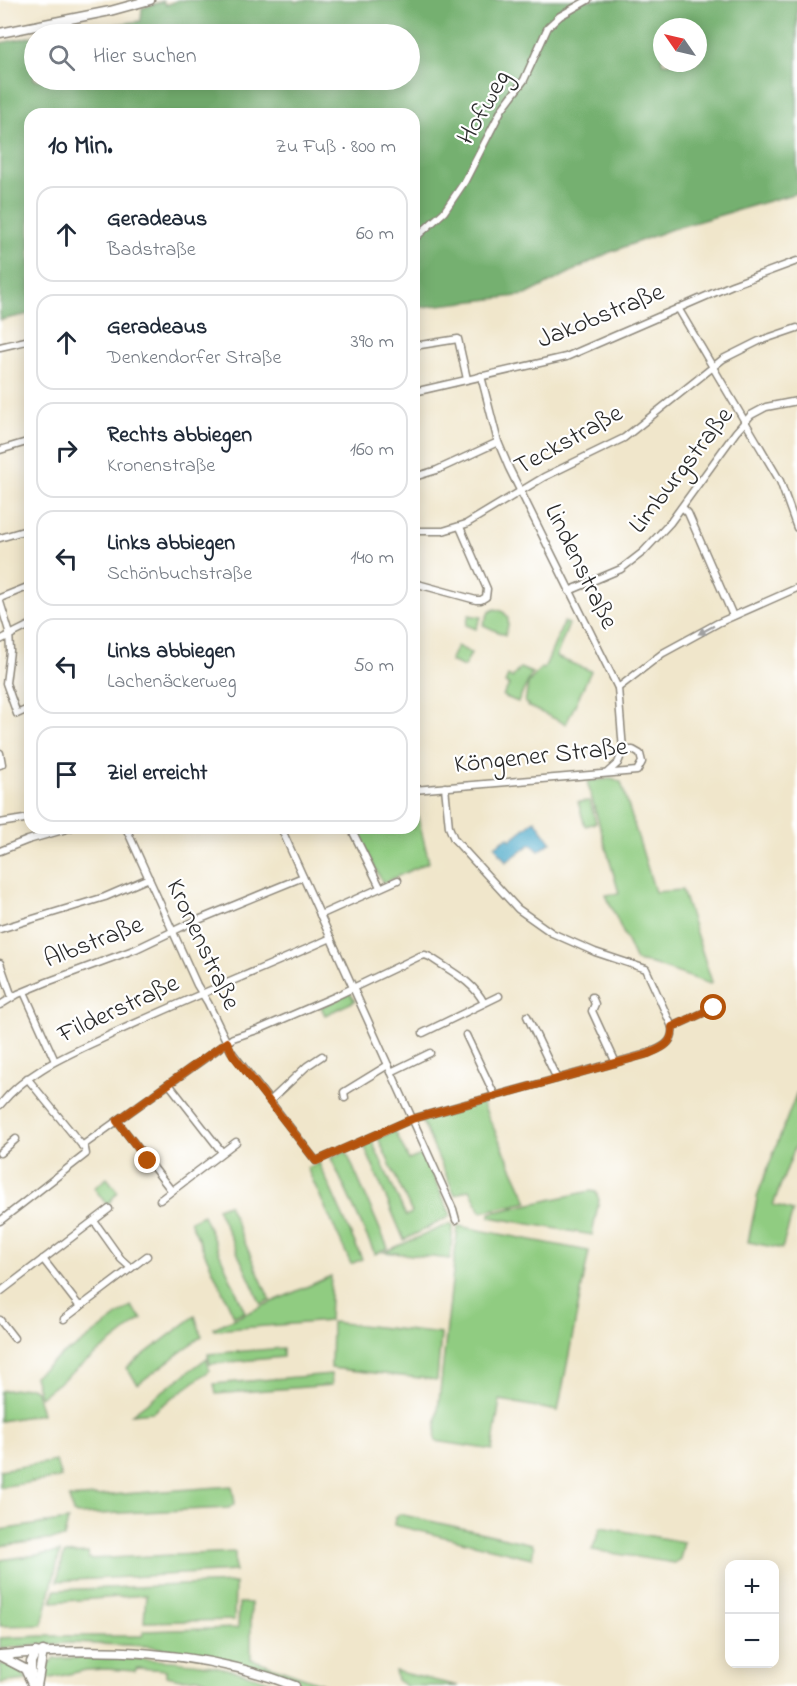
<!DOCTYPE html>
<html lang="de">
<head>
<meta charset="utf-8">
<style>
	:root { --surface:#fff; --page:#f2f2f3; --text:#1f2937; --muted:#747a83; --line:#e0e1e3 }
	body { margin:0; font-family:"Indie Flower",sans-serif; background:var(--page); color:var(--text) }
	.controls { position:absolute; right:18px; bottom:18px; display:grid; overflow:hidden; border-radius:12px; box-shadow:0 3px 15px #0003 }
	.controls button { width:54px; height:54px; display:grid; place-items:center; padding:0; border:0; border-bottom:2px solid var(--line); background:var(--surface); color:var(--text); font:30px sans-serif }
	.compass { position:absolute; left:653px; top:18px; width:54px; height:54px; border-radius:50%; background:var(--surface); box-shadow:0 3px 15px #0003; rotate:304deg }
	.stop { position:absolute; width:18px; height:18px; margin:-14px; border:4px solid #b45309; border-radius:50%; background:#fff }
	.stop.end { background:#b45309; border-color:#fff; box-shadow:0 2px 6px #0008 }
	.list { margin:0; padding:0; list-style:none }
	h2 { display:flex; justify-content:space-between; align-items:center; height:78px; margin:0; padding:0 24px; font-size:26px }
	h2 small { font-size:20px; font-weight:400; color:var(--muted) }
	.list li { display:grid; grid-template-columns:39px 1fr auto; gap:18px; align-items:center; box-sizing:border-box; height:96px; margin:0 12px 12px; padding:0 12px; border:2px solid var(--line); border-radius:18px }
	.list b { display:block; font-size:22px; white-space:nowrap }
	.list p { margin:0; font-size:20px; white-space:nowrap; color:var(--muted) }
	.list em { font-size:20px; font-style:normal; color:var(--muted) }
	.icon { flex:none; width:33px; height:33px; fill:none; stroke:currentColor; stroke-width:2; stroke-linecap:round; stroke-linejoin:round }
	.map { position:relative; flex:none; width:797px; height:1686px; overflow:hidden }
	.search { position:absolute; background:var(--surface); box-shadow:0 3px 15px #0003; left:24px; top:24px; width:396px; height:66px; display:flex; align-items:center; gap:15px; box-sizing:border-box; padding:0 21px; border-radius:33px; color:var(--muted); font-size:22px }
	.panel { position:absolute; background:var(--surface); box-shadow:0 3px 15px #0003; left:24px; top:108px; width:396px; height:726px; border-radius:18px }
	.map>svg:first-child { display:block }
	.green { fill:#90cc81; stroke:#5e7c56; stroke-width:1.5 }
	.forest { fill:#74b06f; stroke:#506e4d; stroke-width:1.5; fill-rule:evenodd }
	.water { fill:#49a8c8; stroke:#3a6a7a; stroke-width:1.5 }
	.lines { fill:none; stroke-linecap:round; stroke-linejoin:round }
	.street-casing { stroke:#8e887b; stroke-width:9 }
	.secondary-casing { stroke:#8e887b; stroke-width:11 }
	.street { stroke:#fff; stroke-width:6 }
	.secondary { stroke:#fff; stroke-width:8 }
	.oneway { fill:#a0a0a0 }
	.route { stroke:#b45309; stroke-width:8 }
	.labels { text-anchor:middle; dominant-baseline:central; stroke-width:4.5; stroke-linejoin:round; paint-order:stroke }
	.street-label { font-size:26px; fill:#2b2b2b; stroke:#fff }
</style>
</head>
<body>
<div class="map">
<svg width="797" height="1686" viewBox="0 0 797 1686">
	<rect width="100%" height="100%" fill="#fff"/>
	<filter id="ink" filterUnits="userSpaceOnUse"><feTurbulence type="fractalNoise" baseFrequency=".0167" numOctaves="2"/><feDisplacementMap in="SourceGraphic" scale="12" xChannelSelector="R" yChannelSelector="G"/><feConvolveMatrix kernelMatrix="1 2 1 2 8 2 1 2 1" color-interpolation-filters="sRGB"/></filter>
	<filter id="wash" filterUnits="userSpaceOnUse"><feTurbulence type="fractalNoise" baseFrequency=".008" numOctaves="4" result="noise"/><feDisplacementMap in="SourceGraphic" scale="24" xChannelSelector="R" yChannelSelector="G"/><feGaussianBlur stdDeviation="1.35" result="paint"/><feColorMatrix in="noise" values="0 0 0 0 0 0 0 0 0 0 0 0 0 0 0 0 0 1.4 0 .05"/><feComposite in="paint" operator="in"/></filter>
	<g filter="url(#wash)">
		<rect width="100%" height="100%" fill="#f0e6cb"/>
		<g class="green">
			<path d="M495 609C511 612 510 623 505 635L483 625 489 612Z"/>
			<polygon points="469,615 481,617 476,629 466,625"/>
			<polygon points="564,622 569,624 556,657 591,671 566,724 527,706 528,704 525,703 528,683 541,668 544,669"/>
			<polygon points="457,646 471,653 464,667 450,661"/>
			<polygon points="520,668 532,673 518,702 503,696 509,685 505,683 508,676 512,678"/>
			<polygon points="611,779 621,782 655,892 682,890 712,982 710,984 652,964 636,961 606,895 619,893 588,785 588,781"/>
			<polygon points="414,801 429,862 383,883 354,828 414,828"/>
			<polygon points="590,801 596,823 585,826 578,802"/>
			<polygon points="350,993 355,1001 325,1015 321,1007"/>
			<polygon points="797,1092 797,1142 773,1205 793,1211 782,1249 748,1242 758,1194"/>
			<polygon points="482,1103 528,1202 481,1212 470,1189 455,1195 421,1119"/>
			<polygon points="395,1131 409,1160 423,1154 451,1216 404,1240 363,1143 371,1139 406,1216 412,1213 378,1138"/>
			<polygon points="346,1151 388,1248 375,1254 331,1158"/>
			<polygon points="319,1163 362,1259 351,1264 307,1168"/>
			<polygon points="107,1178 118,1192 107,1205 94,1188"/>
			<polygon points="590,1191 596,1192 599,1200 592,1235 490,1217 490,1213"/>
			<polygon points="228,1204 270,1300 261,1304 217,1208"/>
			<polygon points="203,1215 245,1312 234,1316 190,1221"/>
			<polygon points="449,1224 453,1226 450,1259 384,1252"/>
			<polygon points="458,1226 589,1251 558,1411 500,1400 492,1450 436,1441 435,1438"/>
			<polygon points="331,1276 329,1321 214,1330 213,1328"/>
			<polygon points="131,1306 142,1319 40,1397 34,1376 66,1352 72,1350"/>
			<polygon points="195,1316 202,1336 138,1384 126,1368"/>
			<polygon points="332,1322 441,1334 437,1380 331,1368"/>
			<polygon points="283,1348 283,1357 210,1364 208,1354"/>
			<polygon points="207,1358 209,1371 153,1412 132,1414"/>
			<polygon points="331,1374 332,1385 216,1394 214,1384"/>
			<polygon points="32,1387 36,1391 42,1414 0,1421 0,1391"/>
			<polygon points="56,1461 61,1478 0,1487 0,1470"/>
			<polygon points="232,1486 235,1503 229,1508 77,1515 73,1513 69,1498"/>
			<polygon points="399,1514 532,1544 534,1547 532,1558 394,1525 395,1518"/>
			<polygon points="68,1520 64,1538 0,1546 0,1530"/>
			<polygon points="601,1527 684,1542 680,1559 674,1563 592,1550"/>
			<polygon points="60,1552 42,1625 0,1626 0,1560"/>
			<polygon points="235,1552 235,1571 57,1581 64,1554 88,1553 89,1559"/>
			<polygon points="235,1583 234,1620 144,1622 146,1595 52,1602 55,1590"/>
			<polygon points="239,1603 251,1603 251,1659 328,1686 305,1686 233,1662 149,1646 70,1643 0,1648 0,1638 43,1636 143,1636 144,1631 238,1628"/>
			<path d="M67 1658C113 1658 161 1658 207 1665 234 1669 259 1678 284 1686H219L201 1678 180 1679 166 1676V1670L137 1668 135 1671 106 1669 86 1670 43 1680 48 1664 55 1659Z"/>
			<path d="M0 1664C16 1665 18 1667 28 1680L0 1683Z"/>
			<polygon points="395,1671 458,1686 406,1686 397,1680"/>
		</g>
		<path class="forest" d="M178 0H294L295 2 303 0H797V193L672 229 608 253 526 295 414 308V114H30V314L0 320V43L34 36V80H410V34H48L141 21 142 8 163 1 166 5ZM662 27H698V63H662Z"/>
		<polygon class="water" points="535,820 551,842 539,851 531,844 506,862 495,846 508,837 510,840"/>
	</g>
	<g filter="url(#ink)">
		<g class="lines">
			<defs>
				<g id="street">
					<polyline points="414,239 444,212 465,181 502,109 524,80 548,27 560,16 588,0"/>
					<polyline points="678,308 780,481 797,528"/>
					<polyline points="414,346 458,339 467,379"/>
					<polyline points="0,347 30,340"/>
					<polyline points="481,376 498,442 509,468 618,688 623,750 618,763 608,772"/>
					<polyline points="414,392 566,357 732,285 797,261"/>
					<polyline points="0,450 30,441"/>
					<polyline points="414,477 437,470 498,442"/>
					<polyline points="682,507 688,513 733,616"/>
					<polyline points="414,531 443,531 466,524 544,477 624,438 723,359 759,341 797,328"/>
					<polyline points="0,538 30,529"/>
					<polyline points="414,583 476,600 481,600 486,597 487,589 460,527"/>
					<polyline points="569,591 621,569 643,552 670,523 736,432 751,415 766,407 797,401"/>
					<polyline points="0,598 30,586"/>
					<polyline points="0,602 9,631 10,651 6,683 17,714 30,708"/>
					<polyline points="0,640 30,625"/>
					<polyline points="618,688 663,653 718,623 797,588"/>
					<polyline points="0,753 2,764 0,765"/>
					<polyline points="414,790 637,771 642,762 640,754 633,750 623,750"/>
					<polyline points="0,823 30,818"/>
					<path d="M126 828 197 985 208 1003 231 1051 316 1161 412 1119 643 1055C657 1050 675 1045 672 1027L646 969 595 952 552 933 518 909 454 839 449 827 445 787"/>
					<polyline points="281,828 453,1209 456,1220"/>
					<polyline points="351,828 380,887"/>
					<polyline points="0,851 28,840 70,828"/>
					<polyline points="320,915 398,880"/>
					<polyline points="0,929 105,897 149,878"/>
					<polyline points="0,963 12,997"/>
					<polyline points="24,992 55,1061"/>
					<polyline points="592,997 595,1004 592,1011 616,1063"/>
					<polyline points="0,1005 18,994 47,982 136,949 186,925 303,877"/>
					<polyline points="527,1016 557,1079"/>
					<polyline points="672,1027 714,1008"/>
					<polyline points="423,1033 499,996"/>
					<polyline points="466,1035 495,1096"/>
					<polyline points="391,1072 430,1053"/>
					<polyline points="169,1084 222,1152"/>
					<polyline points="345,1098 344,1092 388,1065"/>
					<polyline points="270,1101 307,1066 322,1056"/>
					<path d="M0 1105C29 1069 71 1054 112 1034 184 1000 258 971 331 938"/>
					<polyline points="117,1121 171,1190"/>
					<path d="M82 1146 233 1038 260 1029 334 997 420 956 425 955 430 957C450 971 473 981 484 1003"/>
					<polyline points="0,1153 16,1139"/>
					<polyline points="160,1200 236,1142"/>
					<polyline points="0,1221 86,1154 85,1149 27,1078"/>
					<polyline points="94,1221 121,1259 131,1268"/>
					<polyline points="43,1259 80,1307"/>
					<polyline points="0,1292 109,1209"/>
					<polyline points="64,1319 147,1256"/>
					<polyline points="0,1320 14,1338"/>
				</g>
				<g id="secondary">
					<polyline points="0,33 110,11 150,0"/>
					<path d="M0 1655C101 1647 199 1649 295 1686"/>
					<polyline points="0,1656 25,1669 33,1686"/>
					<polyline points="31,1677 31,1662 36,1652"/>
					<polyline points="37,1686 43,1651"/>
				</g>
			</defs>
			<use href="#street" class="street-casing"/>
			<use href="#secondary" class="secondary-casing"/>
			<use href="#street" class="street"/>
			<use href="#secondary" class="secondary"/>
		</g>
		<defs><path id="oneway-solid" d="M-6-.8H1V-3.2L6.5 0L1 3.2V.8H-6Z" transform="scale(1.5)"/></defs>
		<use class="oneway" href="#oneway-solid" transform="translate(706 630) rotate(152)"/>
	</g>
	<g class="lines" filter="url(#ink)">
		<path class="route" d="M148 1161 117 1121 227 1042 233 1055 316 1161 412 1119 648 1054C661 1048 674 1044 672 1027L714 1008"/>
	</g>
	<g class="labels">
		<g class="street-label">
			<text transform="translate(485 108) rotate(-60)">Hofweg</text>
			<text transform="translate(601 317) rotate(-22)">Jakobstraße</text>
			<text transform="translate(569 441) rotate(-29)">Teckstraße</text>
			<text transform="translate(682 471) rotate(-52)">Limburgstraße</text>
			<text transform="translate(580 567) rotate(64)">Lindenstraße</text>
			<text transform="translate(541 757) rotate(-6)">Köngener Straße</text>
			<text transform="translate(94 943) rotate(-21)">Albstraße</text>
			<text transform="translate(202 945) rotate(65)">Kronenstraße</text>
			<text transform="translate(119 1010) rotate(-25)">Filderstraße</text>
		</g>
	</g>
</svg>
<div class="controls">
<button>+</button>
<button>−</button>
</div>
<svg class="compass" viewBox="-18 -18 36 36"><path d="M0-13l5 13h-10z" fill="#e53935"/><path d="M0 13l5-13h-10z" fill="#747a83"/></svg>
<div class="stop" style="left:714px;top:1008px"></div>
<div class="stop end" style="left:148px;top:1161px"></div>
<div class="search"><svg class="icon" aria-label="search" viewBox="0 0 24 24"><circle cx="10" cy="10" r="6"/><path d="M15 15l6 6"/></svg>Hier suchen</div>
<section class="panel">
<h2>10 Min.<small>Zu Fuß · 800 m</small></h2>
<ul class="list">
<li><svg class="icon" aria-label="ahead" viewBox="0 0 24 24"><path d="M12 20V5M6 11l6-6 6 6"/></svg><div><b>Geradeaus</b><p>Badstraße</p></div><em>60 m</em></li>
<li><svg class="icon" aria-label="ahead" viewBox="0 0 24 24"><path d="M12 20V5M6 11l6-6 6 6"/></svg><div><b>Geradeaus</b><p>Denkendorfer Straße</p></div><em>390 m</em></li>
<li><svg class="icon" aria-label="right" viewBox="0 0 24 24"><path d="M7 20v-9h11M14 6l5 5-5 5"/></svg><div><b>Rechts abbiegen</b><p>Kronenstraße</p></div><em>160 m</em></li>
<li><svg class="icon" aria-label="left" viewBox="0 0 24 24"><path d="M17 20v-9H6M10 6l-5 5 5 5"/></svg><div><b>Links abbiegen</b><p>Schönbuchstraße</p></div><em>140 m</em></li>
<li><svg class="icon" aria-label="left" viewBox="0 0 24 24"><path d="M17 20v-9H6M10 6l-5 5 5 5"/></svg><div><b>Links abbiegen</b><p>Lachenäckerweg</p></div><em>50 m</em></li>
<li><svg class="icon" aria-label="arrive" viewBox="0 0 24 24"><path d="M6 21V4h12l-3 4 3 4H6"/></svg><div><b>Ziel erreicht</b></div></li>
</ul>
</section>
</div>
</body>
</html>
